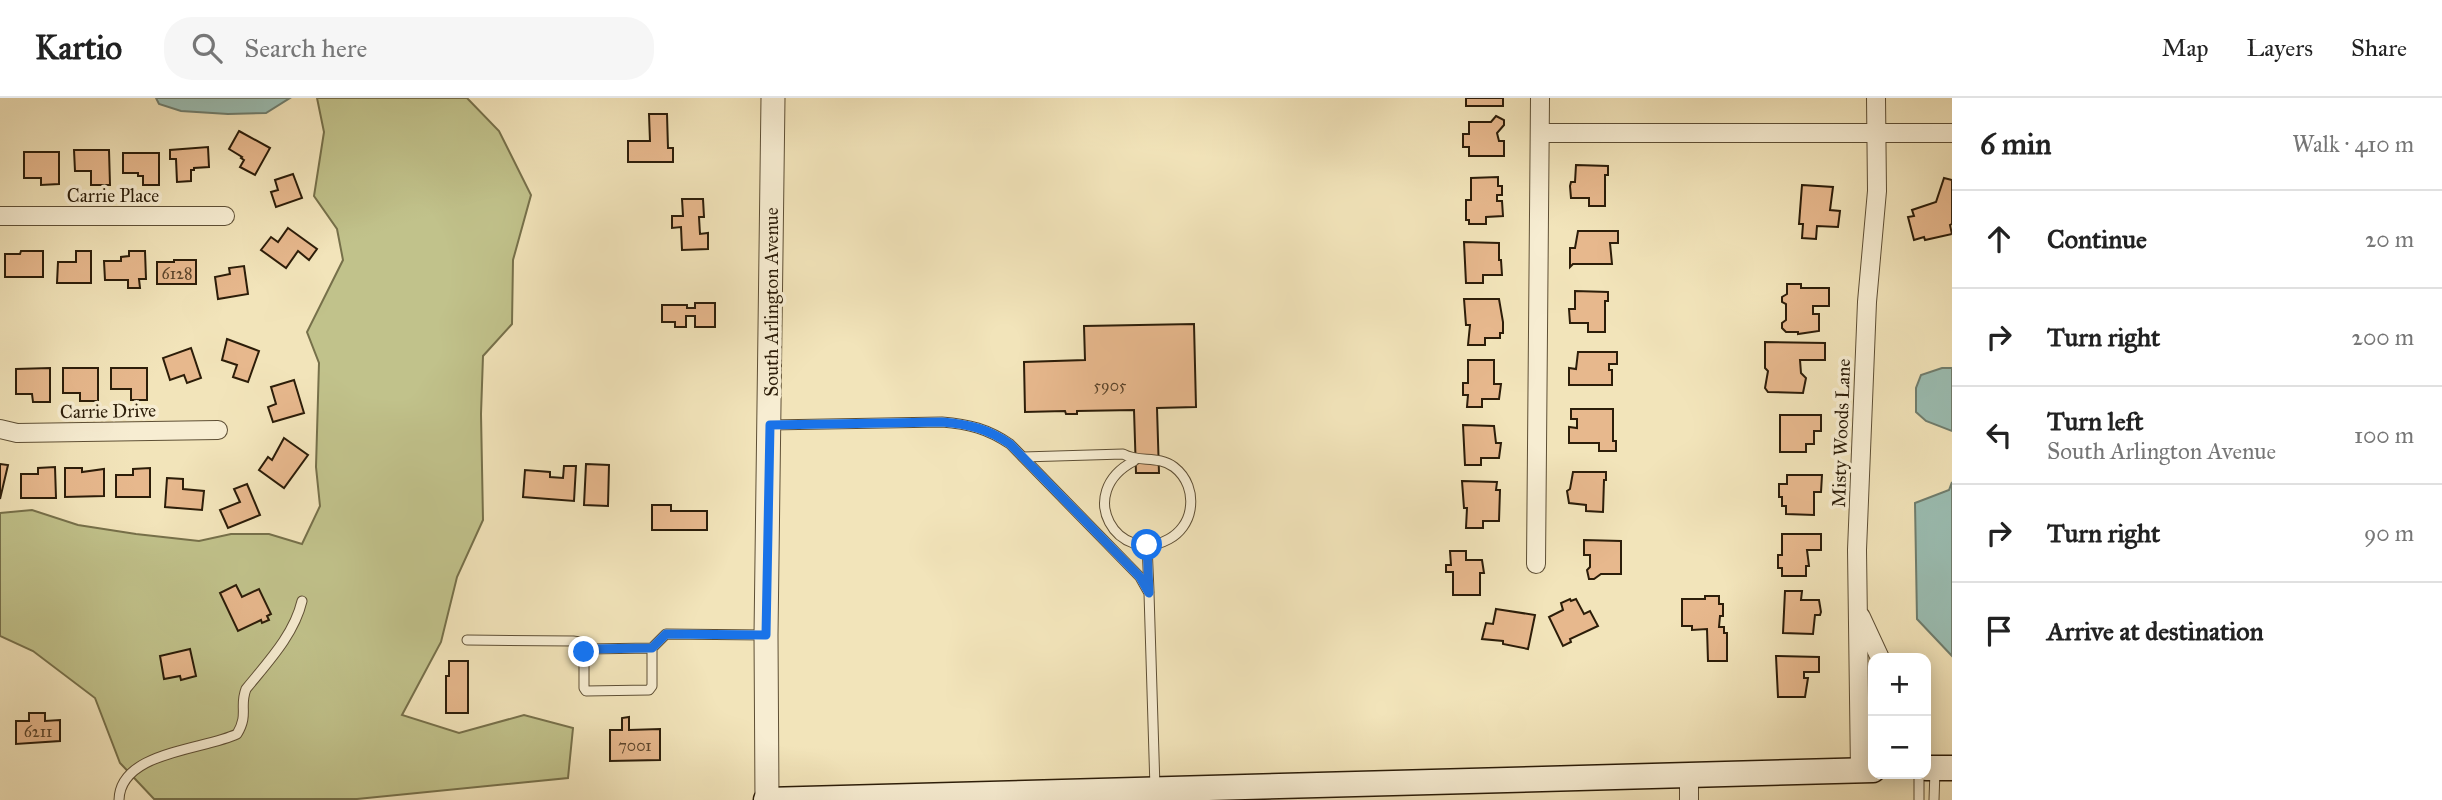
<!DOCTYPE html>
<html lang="en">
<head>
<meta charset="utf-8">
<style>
	:root { --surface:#fff; --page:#f6f6f6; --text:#222; --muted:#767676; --line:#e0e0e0 }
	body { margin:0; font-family:"IM FELL Great Primer",serif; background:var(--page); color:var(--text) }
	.controls { position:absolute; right:21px; bottom:21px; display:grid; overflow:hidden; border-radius:14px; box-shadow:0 4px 18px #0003 }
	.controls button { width:63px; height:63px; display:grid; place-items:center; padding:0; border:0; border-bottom:2px solid var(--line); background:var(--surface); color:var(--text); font:35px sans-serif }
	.stop { position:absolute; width:21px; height:21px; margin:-16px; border:5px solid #1a73e8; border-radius:50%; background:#fff }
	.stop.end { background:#1a73e8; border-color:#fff; box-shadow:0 2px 7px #0008 }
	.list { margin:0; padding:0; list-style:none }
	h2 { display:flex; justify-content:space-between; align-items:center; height:91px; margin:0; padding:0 28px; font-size:30px }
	h2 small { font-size:23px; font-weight:400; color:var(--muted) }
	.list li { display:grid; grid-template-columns:46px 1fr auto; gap:21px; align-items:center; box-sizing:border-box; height:98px; padding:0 28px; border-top:2px solid var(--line) }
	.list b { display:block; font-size:26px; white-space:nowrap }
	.list p { margin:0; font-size:23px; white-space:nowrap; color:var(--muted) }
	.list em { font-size:23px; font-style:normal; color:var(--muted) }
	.icon { flex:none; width:38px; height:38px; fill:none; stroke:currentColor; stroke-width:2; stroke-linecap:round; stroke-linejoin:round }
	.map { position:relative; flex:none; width:1952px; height:702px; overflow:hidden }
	header { display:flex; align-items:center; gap:42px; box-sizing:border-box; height:98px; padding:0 35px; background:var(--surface); border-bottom:2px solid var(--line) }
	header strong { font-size:33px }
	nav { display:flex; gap:38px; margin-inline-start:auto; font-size:24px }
	.search { width:490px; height:63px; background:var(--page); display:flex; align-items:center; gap:18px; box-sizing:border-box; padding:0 24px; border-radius:28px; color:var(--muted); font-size:26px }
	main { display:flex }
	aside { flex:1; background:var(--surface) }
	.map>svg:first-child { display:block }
	.green { fill:#c1c28b; stroke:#76704a; stroke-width:2 }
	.water { fill:#9bbeb3; stroke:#6f7e6f; stroke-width:2 }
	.building { fill:#e7b88d; stroke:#2c1d09; stroke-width:2 }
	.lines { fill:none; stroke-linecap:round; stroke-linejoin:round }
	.service-casing { stroke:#5e4f35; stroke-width:11 }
	.minor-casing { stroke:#5e4f35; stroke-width:20 }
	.tertiary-casing { stroke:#5e4f35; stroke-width:25 }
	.secondary-casing { stroke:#2c1d09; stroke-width:27 }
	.service { stroke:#f7edd2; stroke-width:9 }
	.minor { stroke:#f7edd2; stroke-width:18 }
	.tertiary { stroke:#f7edd2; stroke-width:23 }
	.secondary { stroke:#f7edd2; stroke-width:24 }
	.route { stroke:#1a73e8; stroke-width:9 }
	.labels { text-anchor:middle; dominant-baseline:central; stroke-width:7; stroke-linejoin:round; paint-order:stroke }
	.number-label { font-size:16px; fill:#5b442a }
	.street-label { font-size:19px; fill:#2c1d09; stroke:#f7edd2 }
</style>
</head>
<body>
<header>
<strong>Kartio</strong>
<div class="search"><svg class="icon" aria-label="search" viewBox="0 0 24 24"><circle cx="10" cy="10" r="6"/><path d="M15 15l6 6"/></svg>Search here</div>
<nav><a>Map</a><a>Layers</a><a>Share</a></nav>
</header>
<main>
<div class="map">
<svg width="1952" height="702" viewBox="0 0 1952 702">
	<rect width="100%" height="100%" fill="#f2e4ba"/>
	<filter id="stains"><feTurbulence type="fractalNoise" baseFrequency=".00286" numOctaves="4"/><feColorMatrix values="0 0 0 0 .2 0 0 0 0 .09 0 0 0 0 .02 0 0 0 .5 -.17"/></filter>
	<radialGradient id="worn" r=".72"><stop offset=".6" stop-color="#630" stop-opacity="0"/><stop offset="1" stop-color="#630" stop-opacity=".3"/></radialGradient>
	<polygon class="green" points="317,0 467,0 499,33 531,97 513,162 512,226 483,258 481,316 483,422 457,479 441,544 402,617 459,635 524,617 573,630 568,680 357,701 154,701 120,665 95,600 33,553 0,538 0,415 32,412 78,427 136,436 199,443 231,436 269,436 302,446 320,408 316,369 319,265 307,234 343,162 337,131 314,98 324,34"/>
	<g class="water">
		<polygon points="156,0 290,0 266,15 228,16 181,13 159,6"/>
		<polygon points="1942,270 1952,270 1952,333 1926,323 1916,314 1916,290 1921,277"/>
		<polygon points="1952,384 1952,558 1917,521 1915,405 1949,392"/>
	</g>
	<g class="building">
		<rect x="1466" y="0" width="37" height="8"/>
		<polygon points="649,16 667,16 668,50 673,50 673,64 628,64 628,43 650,43"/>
		<polygon points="1496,18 1504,22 1504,27 1497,35 1499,43 1504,43 1504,58 1469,58 1469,49 1463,49 1463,36 1469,36 1469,24 1491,24"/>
		<polygon points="239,33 270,50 255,77 240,69 244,62 241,60 242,59 229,51"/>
		<polygon points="208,49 209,69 194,70 194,72 191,72 191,83 177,84 176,61 170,61 170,52"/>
		<polygon points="74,52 109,52 110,87 91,87 91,73 75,73"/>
		<polygon points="24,54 59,54 59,86 41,87 41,80 24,80"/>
		<polygon points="123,55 159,55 159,87 143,87 143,78 138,78 138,75 123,75"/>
		<polygon points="1576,67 1608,68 1608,77 1605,77 1605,108 1589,108 1589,100 1571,100 1570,88 1571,84 1575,84"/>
		<polygon points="293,76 302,100 276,109 271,94 278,92 275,82"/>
		<polygon points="1498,79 1498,88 1502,88 1502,97 1497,97 1497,103 1502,103 1503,118 1486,119 1486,126 1469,126 1469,122 1466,122 1466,102 1471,102 1471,80"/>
		<polygon points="1944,80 1952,82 1952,126 1950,127 1952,136 1925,142 1924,139 1914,142 1908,119 1914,118 1912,112 1936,104"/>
		<polygon points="1802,87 1833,89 1830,112 1840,113 1838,129 1817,128 1816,141 1802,140 1803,126 1799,126"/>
		<polygon points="682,101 703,101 704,119 699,119 700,136 708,135 708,151 682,152 681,129 672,130 672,118 683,118"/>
		<polygon points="288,130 317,151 309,162 298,153 286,170 261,152 271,139 278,144"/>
		<polygon points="1578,133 1618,133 1618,145 1610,145 1612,166 1573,166 1570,169 1570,150 1575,150"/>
		<polygon points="1464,144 1499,145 1499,162 1501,162 1502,177 1483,177 1483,185 1466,185"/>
		<polygon points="21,153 43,153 43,179 5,179 5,156 20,156"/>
		<polygon points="76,153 91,153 91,185 57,185 58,164 76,164"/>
		<polygon points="129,153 145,153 146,181 139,181 140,190 128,190 128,182 105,182 104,163 121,163 121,159 129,158"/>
		<polygon points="174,162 196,162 196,186 157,186 157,164 174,164"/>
		<polygon points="244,168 248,196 218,201 215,179 230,176 229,170"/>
		<polygon points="1787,186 1801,186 1801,190 1829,190 1829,208 1813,208 1813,216 1819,216 1819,233 1798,236 1798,234 1786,234 1782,230 1782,225 1786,222 1786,206 1782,204 1782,199 1787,196"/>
		<polygon points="1575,193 1608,194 1608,203 1605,203 1605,234 1588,234 1588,225 1570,225 1569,211 1575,211"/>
		<polygon points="1464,201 1499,201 1503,224 1503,235 1500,235 1500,240 1485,240 1485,247 1468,247 1470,227 1466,227"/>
		<polygon points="695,205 715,205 715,229 695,229 695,218 686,218 686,229 675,229 675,224 662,224 662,207 687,207 687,210 695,210"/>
		<polygon points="1194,226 1196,309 1157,310 1159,375 1136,375 1134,312 1077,313 1077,316 1066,316 1065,313 1025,314 1024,264 1085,262 1084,228"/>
		<polygon points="227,241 259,253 248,284 233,279 237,267 222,262"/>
		<polygon points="1765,244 1825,245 1825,262 1800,262 1801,275 1806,280 1803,295 1768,294 1765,290 1768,273 1765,270"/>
		<polygon points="191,250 201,280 187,285 184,277 170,282 163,260"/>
		<polygon points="1578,254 1617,254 1617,266 1609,266 1609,272 1612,272 1612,287 1569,287 1569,270 1576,271"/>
		<polygon points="1468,262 1494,262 1494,286 1501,286 1499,301 1482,301 1482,309 1467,309 1468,297 1463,297 1463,285 1468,285"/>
		<polygon points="50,270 50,304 33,304 32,296 16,296 16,271"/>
		<polygon points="63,270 98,270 98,303 80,303 80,295 63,295"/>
		<polygon points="111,270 147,270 147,302 131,302 131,291 111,291"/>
		<polygon points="294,282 304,315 273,324 268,309 276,306 271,289"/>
		<polygon points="1571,311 1613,311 1613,343 1616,343 1616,353 1599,353 1599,345 1569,345 1569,329 1577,330 1577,321 1571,321"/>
		<polygon points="1780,317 1821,317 1821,333 1814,333 1814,346 1806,346 1806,354 1780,354"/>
		<polygon points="1463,327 1494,328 1496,345 1501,345 1499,360 1481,360 1481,367 1465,367"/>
		<polygon points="284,340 308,357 284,390 259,372 268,359 272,362"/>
		<polygon points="0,366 8,367 0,401"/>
		<polygon points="586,366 609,367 608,408 584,407"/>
		<polygon points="564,368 576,368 574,403 523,399 525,372 550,374 550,379 563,380"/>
		<polygon points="55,369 56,400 21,400 21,376 38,376 38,370"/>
		<polygon points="65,370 82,370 82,374 104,371 104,398 65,399"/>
		<polygon points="150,370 150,399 116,399 116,377 133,377 133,371"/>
		<polygon points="1573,374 1606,374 1606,382 1604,382 1603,414 1586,413 1586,407 1569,405 1567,393 1570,391"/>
		<polygon points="1787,377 1822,377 1821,394 1814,394 1814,417 1786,416 1786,408 1782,408 1782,399 1779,399 1779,386 1787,386"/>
		<polygon points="167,380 183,381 183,391 204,393 202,412 165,409"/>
		<polygon points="1462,383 1497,384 1496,392 1500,392 1499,423 1483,423 1483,430 1466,430 1467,410 1464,410"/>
		<polygon points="247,386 260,417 228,430 220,412 240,404 234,391"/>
		<polygon points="652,407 671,407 671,413 707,413 707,432 652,432"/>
		<polygon points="1782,436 1821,436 1821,452 1807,452 1809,468 1806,468 1806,478 1782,478 1782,470 1778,470 1778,457 1782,457"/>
		<polygon points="1584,442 1621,443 1621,476 1601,476 1594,481 1589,481 1587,472 1590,469 1590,457 1584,457"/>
		<polygon points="1450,453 1466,453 1466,462 1482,462 1484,475 1480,475 1480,497 1453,497 1453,474 1446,474 1446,467 1451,467"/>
		<polygon points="236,487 242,499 259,491 271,516 267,518 269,522 262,525 261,522 238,533 220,495"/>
		<polygon points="1785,493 1802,493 1801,502 1819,502 1821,514 1820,517 1815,517 1813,536 1783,535"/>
		<polygon points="1705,498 1719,498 1719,506 1723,506 1723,518 1720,518 1719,529 1724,529 1724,535 1727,535 1727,563 1708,563 1707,531 1692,532 1692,528 1682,528 1682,501 1705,501"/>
		<polygon points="1570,501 1571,503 1576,501 1584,516 1590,513 1598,528 1570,541 1571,544 1563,548 1549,519 1563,512 1561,505"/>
		<polygon points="1496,511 1535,517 1528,551 1503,546 1503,543 1482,541 1486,525 1493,526"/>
		<polygon points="190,551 196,578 181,582 180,578 164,581 160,558"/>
		<polygon points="1776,558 1819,559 1819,574 1804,574 1804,580 1808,580 1805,599 1778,599"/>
		<polygon points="449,563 468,563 468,615 446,615 446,578 449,578"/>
		<polygon points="29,615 45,615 45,623 60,622 60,643 16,646 16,623 29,623"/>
		<polygon points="629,619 629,632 660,631 660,662 610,663 610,632 622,632 622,620"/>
	</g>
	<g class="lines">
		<defs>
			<g id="service">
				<path d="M770 327 942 324C969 326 988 331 1010 346L1140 479 1149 495 1155 690"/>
				<path d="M1023 359 1123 356C1139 365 1158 357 1174 369 1187 379 1193 395 1190 412 1188 424 1180 435 1169 441 1118 469 1073 395 1134 363"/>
				<polyline points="1147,447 1149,493"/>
				<polyline points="467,542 573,543 580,544 587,551"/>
				<polyline points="652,550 587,551 584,554 584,590 586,593 649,592 652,588 652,550 666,536 765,537"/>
				<polyline points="1919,676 1919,702"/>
				<path d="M119 702C120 653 204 652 237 636 249 616 239 609 246 591 267 565 294 537 302 503"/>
				<polyline points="1934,702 1935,672"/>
			</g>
			<g id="minor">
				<polyline points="1540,35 1952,35"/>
				<polyline points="0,118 225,118"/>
				<polyline points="0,331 17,335 218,332"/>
				<polyline points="1536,466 1540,0"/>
				<polyline points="1861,519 1880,560"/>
				<polyline points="1860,673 1857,452 1867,204 1877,93 1876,0"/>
				<polyline points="1689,677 1689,702"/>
			</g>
			<polyline id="tertiary" points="767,702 766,537 773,0"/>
			<g id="secondary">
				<polyline points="1926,670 1952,670"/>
				<polyline points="766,702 1873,672"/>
			</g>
		</defs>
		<use href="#service" class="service-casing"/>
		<use href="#minor" class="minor-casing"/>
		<use href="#tertiary" class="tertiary-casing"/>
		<use href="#secondary" class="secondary-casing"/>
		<use href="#service" class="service"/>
		<use href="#minor" class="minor"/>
		<use href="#tertiary" class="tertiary"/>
		<use href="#secondary" class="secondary"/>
	</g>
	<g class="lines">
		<path class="route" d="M584 554 587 551 652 550 666 536 766 537 770 327 942 324C969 326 988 331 1010 346L1140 479 1149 495 1147 447"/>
	</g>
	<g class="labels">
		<g class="number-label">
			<text x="177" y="175">6128</text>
			<text x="1110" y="287">5905</text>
			<text x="38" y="633">6211</text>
			<text x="635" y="647">7001</text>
		</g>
		<g class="street-label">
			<text x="113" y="97">Carrie Place</text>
			<text transform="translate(771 204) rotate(-90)">South Arlington Avenue</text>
			<text transform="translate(108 313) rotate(-1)">Carrie Drive</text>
			<text transform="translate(1841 335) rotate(-88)">Misty Woods Lane</text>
		</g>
	</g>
	<rect width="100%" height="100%" filter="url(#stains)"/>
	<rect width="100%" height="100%" fill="url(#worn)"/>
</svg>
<div class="controls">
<button>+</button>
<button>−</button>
</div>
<div class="stop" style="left:1147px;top:447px"></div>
<div class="stop end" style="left:584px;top:554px"></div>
</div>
<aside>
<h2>6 min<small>Walk · 410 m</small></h2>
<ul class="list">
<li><svg class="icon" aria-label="ahead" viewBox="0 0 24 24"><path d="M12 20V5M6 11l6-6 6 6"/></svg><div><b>Continue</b></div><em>20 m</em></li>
<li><svg class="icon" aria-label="right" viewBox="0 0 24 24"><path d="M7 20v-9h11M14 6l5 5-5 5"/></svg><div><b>Turn right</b></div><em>200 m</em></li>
<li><svg class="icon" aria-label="left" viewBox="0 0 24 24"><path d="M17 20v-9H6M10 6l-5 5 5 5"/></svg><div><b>Turn left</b><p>South Arlington Avenue</p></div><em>100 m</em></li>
<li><svg class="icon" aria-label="right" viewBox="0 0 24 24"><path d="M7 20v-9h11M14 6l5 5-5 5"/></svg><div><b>Turn right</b></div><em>90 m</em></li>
<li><svg class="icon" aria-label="arrive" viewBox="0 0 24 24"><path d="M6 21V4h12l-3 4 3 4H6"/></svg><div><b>Arrive at destination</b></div></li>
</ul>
</aside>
</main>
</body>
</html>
